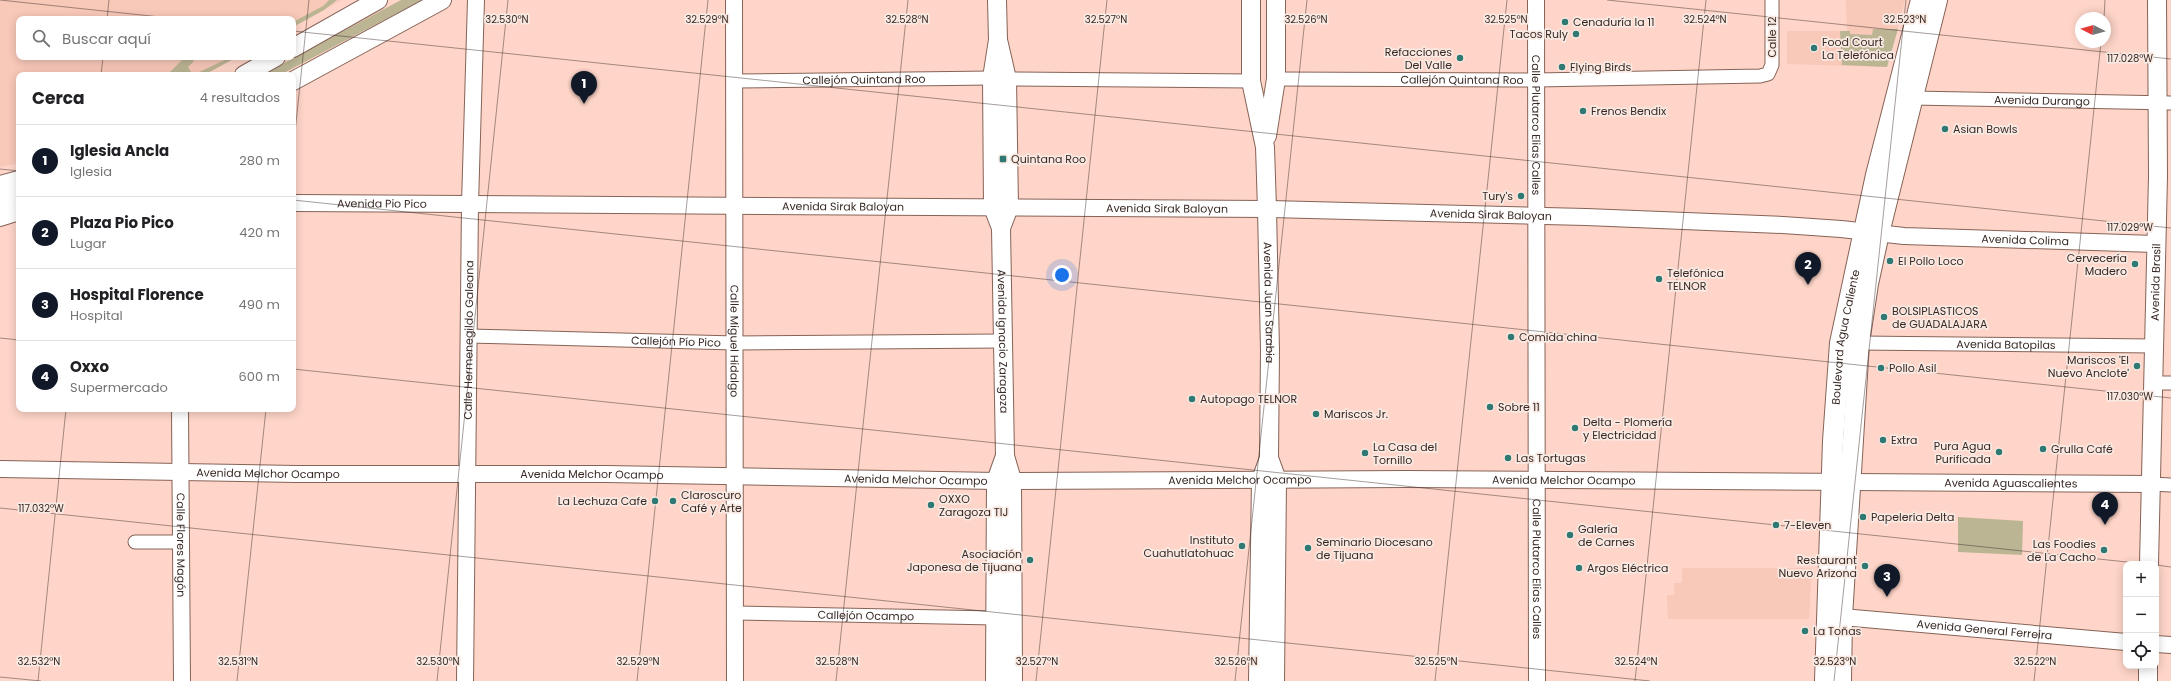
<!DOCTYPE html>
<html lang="es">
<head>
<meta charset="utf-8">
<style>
	:root { --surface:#fff; --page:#f6f6f6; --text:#202124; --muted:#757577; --line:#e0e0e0; --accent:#111827 }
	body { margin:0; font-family:Poppins,sans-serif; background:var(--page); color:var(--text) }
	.controls { position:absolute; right:12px; bottom:12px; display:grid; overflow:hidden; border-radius:8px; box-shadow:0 2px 10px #0003 }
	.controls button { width:36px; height:36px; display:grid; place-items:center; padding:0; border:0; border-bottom:1px solid var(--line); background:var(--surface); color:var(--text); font:20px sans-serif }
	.compass { position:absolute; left:2075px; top:12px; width:36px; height:36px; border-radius:50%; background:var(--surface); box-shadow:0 2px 10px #0003; rotate:276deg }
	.you { position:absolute; left:1062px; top:275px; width:14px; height:14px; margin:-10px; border:3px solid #fff; border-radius:50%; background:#1a73e8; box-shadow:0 0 0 6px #1a73e833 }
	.badge { display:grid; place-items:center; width:26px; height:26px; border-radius:50%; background:var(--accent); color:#fff; font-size:13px; font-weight:700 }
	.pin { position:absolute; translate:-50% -33px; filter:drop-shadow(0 1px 2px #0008) }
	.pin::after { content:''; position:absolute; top:21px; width:14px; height:12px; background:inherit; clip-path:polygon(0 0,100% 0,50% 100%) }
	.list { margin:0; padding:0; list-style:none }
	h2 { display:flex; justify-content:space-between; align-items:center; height:52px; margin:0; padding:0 16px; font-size:17px }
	h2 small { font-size:13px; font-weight:400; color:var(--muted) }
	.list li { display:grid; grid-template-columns:26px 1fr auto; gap:12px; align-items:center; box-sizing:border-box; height:72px; padding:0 16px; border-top:1px solid var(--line) }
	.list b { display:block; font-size:15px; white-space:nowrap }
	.list p { margin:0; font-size:13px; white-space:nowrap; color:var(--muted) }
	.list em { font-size:13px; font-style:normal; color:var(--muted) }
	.icon { flex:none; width:22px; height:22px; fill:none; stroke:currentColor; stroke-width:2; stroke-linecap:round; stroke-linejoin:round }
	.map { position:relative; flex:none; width:2171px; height:681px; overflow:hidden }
	.search { position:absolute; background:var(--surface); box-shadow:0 2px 10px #0003; left:16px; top:16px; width:280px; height:44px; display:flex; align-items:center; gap:10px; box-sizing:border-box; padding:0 14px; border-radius:8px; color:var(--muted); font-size:15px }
	.panel { position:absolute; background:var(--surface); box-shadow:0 2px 10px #0003; left:16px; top:72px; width:280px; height:340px; border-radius:8px }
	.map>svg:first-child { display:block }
	.built { fill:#f8c8b9 }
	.green { fill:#bcb594 }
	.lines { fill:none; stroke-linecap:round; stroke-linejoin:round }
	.minor-casing { stroke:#866357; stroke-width:15 }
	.tertiary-casing { stroke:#866357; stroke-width:18 }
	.secondary-casing { stroke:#866357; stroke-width:20 }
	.primary-casing { stroke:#866357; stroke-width:22 }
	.minor { stroke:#fff; stroke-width:13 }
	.tertiary { stroke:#fff; stroke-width:16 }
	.secondary { stroke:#fff; stroke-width:18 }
	.primary { stroke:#fff; stroke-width:20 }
	.ticks { fill:none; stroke:#382924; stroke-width:1; stroke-opacity:0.45 }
	.poi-dot { fill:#307872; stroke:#f9e9e3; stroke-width:1.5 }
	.labels { text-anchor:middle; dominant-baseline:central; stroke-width:3.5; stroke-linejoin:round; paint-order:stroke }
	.poi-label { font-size:11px; fill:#382924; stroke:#f9e9e3; text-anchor:start }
	.street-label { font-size:11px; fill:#382924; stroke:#f9e9e3 }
	.ticks-label { font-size:10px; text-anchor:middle; fill:#382924; stroke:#f9e9e3; stroke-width:3.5; stroke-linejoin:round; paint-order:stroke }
</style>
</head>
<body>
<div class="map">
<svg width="2171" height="681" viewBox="0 0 2171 681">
	<rect width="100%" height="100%" fill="#fed5c8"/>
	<g class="built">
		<polygon points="0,0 342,0 293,27 293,19 19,19 19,57 237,57 204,75 19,75 19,163 0,167"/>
		<polygon points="1846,0 1905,0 1887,67 1787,64 1787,31 1847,31"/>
		<polygon points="1682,568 1812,568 1809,619 1668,619 1667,595 1674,595 1674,583 1682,583"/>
	</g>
	<g class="green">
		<polygon points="329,0 337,0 324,10 293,27 293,22 323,6"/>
		<polygon points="401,0 422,0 280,75 262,75"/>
		<polygon points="1873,29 1898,29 1887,67 1842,65 1840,31 1850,31 1850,34 1872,35"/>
		<polygon points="185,57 189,57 194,61 188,67 193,75 231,57 237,57 204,75 167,75"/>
		<polygon points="1958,517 2023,521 2022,555 1958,552"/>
	</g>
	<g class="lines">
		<defs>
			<g id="minor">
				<polyline points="1007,79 1251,81"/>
				<path id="s1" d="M1276 79 1536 80 1760 76 1768 74 1772 65V0"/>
				<path id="s2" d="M735 81 992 78"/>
				<path id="s3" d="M1912 98 2171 103"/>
				<path id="s4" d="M469 336 735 343 1003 341"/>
				<path id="s5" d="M1859 343 2154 346"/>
				<polyline points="2153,383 2171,383"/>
				<polyline points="2151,484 2171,485"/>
				<polyline points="135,542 180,542"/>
				<path id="s6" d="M736 613 995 618"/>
			</g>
			<g id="tertiary">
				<path id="s7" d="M734 0 735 681"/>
				<path id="s8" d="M1536 0 1537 681"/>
				<path id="s9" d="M293 203 1267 209 1586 217 1783 225 1841 229 1904 236 2155 244"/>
				<path id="s10" d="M180 409 182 681"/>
				<path id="s11" d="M0 469 297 474H606L996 481 1406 479 2151 484"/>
				<path id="s12" d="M1842 617 2126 642"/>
				<polyline points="2156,644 2171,645"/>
				<path id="s13" d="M465 681 470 204 476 0"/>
			</g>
			<g id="secondary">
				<polyline points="997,0 998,40 992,78 993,207 1001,228"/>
				<path id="s14" d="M1251 0V81L1265 147 1267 209 1270 350 1269 458 1261 480 1258 681"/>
				<path id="s15" d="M998 40 1007 79 1009 207 1001 228 1005 456 1012 480 1013 681"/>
				<polyline points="293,48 378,0"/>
				<polyline points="244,75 276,57"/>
				<polyline points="293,81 442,0"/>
				<polyline points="1267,136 1276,79 1276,0"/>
				<polyline points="0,185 19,180"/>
				<polyline points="0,200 19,192"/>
				<polyline points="0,217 19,211"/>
				<polyline points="1269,458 1277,480 1275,681"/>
				<path id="s16" d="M2149 564 2158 176 2157 0"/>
				<polyline points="995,681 996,481 1005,456"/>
				<polyline points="2148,681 2148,666"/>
			</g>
			<g id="primary">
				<path id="s17" d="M1825 681 1833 441 1840 343 1876 175 1921 0"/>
				<polyline points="1841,681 1842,617 1859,343 1868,284 1879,233 1937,0"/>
			</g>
		</defs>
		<use href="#minor" class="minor-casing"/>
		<use href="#tertiary" class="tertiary-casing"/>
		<use href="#secondary" class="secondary-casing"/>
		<use href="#primary" class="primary-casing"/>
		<use href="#minor" class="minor"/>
		<use href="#tertiary" class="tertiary"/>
		<use href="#secondary" class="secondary"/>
		<use href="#primary" class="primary"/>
	</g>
	<path class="ticks" d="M0 0 179 19M1607 0 2171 59M2104 18 2105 0M107 19 109 0M293 31 2171 228M101 75 103 57M293 151 309 0M0 169 19 171M293 200 2171 398M0 338 19 340M293 369 2146 564M0 508 1650 681M2156 565 2171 567M0 677 41 681M38 681 66 409M237 681 266 409M437 681 508 0M637 681 708 0M836 681 908 0M1036 681 1107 0M1235 681 1307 0M1435 681 1507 0M1635 681 1706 0M1834 681 1906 0M2034 681 2101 42"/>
	<g class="poi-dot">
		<circle cx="1565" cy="22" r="4"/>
		<circle cx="1576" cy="34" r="4"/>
		<circle cx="1814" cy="48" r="4"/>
		<circle cx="1460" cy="58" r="4"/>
		<circle cx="1562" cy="67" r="4"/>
		<circle cx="1583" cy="111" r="4"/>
		<circle cx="1945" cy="129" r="4"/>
		<rect x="999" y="155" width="8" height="8" rx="2"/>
		<circle cx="1521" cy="196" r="4"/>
		<circle cx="1890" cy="261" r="4"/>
		<circle cx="2135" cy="264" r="4"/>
		<circle cx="1659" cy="279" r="4"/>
		<circle cx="1884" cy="317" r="4"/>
		<circle cx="1511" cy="337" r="4"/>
		<circle cx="2137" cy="366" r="4"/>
		<circle cx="1881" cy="368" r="4"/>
		<circle cx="1192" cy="399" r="4"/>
		<circle cx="1490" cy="407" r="4"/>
		<circle cx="1316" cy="414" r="4"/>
		<circle cx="1575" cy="428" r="4"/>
		<circle cx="1883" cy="440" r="4"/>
		<circle cx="2043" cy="449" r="4"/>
		<circle cx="1999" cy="452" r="4"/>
		<circle cx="1365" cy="453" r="4"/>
		<circle cx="1508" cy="458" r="4"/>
		<circle cx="655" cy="501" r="4"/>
		<circle cx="673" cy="501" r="4"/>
		<circle cx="931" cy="505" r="4"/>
		<circle cx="1863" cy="517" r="4"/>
		<circle cx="1776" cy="525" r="4"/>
		<circle cx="1570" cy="535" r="4"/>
		<circle cx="1242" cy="546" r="4"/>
		<circle cx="1308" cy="548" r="4"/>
		<circle cx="2104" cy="550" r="4"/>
		<circle cx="1030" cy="560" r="4"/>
		<circle cx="1865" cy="566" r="4"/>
		<circle cx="1579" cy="568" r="4"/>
		<circle cx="1805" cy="631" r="4"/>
	</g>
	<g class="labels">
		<g class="poi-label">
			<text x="1573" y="22">Cenaduría la 11</text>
			<text x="1568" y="34" text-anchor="end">Tacos Ruly</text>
			<text x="1822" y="42">Food Court<tspan x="1822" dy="13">La Telefónica</tspan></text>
			<text x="1452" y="52" text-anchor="end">Refacciones<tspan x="1452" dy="13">Del Valle</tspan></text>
			<text x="1570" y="67">Flying Birds</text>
			<text x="1591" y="111">Frenos Bendix</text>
			<text x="1953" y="129">Asian Bowls</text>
			<text x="1011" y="159">Quintana Roo</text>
			<text x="1513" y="196" text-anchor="end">Tury's</text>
			<text x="2127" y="258" text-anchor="end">Cervecería<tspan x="2127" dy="13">Madero</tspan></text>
			<text x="1898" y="261">El Pollo Loco</text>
			<text x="1667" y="273">Telefónica<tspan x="1667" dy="13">TELNOR</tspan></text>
			<text x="1892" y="311">BOLSIPLASTICOS<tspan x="1892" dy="13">de GUADALAJARA</tspan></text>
			<text x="1519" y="337">Comida china</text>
			<text x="2129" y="360" text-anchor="end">Mariscos 'El<tspan x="2129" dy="13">Nuevo Anclote'</tspan></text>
			<text x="1889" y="368">Pollo Asil</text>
			<text x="1200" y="399">Autopago TELNOR</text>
			<text x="1498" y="407">Sobre 11</text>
			<text x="1324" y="414">Mariscos Jr.</text>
			<text x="1583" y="422">Delta - Plomería<tspan x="1583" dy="13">y Electricidad</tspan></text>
			<text x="1891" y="440">Extra</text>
			<text x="1991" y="446" text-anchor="end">Pura Agua<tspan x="1991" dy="13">Purificada</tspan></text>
			<text x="1373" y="447">La Casa del<tspan x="1373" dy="13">Tornillo</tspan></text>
			<text x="2051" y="449">Grulla Café</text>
			<text x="1516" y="458">Las Tortugas</text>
			<text x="681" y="495">Claroscuro<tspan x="681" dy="13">Café y Arte</tspan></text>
			<text x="939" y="499">OXXO<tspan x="939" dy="13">Zaragoza TIJ</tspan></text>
			<text x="647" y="501" text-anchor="end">La Lechuza Cafe</text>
			<text x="1871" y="517">Papeleria Delta</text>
			<text x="1784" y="525">7-Eleven</text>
			<text x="1578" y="529">Galería<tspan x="1578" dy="13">de Carnes</tspan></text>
			<text x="1234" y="540" text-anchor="end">Instituto<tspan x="1234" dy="13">Cuahutlatohuac</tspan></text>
			<text x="1316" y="542">Seminario Diocesano<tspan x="1316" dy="13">de Tijuana</tspan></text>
			<text x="2096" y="544" text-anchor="end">Las Foodies<tspan x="2096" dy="13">de La Cacho</tspan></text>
			<text x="1022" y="554" text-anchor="end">Asociación<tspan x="1022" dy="13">Japonesa de Tijuana</tspan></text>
			<text x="1857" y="560" text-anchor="end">Restaurant<tspan x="1857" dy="13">Nuevo Arizona</tspan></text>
			<text x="1587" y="568">Argos Eléctrica</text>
			<text x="1813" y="631">La Toñas</text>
		</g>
		<g class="street-label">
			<text transform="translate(1772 37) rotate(-90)">Calle 12</text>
			<text stroke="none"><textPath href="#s2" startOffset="129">Callejón Quintana Roo</textPath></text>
			<text stroke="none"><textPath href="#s1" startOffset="186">Callejón Quintana Roo</textPath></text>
			<text stroke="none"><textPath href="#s3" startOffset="130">Avenida Durango</textPath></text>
			<text stroke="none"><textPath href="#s8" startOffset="125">Calle Plutarco Elias Calles</textPath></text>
			<text stroke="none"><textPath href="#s9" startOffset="89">Avenida Pio Pico</textPath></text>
			<text stroke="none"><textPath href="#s9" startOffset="550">Avenida Sirak Baloyan</textPath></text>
			<text stroke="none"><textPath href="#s9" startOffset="874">Avenida Sirak Baloyan</textPath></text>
			<text stroke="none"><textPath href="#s9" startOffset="1198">Avenida Sirak Baloyan</textPath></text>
			<text stroke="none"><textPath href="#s9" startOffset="1733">Avenida Colima</textPath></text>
			<text stroke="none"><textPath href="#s16" startOffset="282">Avenida Brasil</textPath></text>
			<text stroke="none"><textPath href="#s14" startOffset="304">Avenida Juan Sarabia</textPath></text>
			<text stroke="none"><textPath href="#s17" startOffset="345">Boulevard Agua Caliente</textPath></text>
			<text stroke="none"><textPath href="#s13" startOffset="341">Calle Hermenegildo Galeana</textPath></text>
			<text stroke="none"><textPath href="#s4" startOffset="207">Callejón Pío Pico</textPath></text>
			<text stroke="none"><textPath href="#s7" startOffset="341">Calle Miguel Hidalgo</textPath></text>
			<text stroke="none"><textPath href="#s15" startOffset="304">Avenida Ignacio Zaragoza</textPath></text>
			<text stroke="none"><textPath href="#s5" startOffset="147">Avenida Batopilas</textPath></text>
			<text stroke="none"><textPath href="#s11" startOffset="268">Avenida Melchor Ocampo</textPath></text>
			<text stroke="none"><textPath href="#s11" startOffset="592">Avenida Melchor Ocampo</textPath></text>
			<text stroke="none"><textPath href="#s11" startOffset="916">Avenida Melchor Ocampo</textPath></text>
			<text stroke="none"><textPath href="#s11" startOffset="1240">Avenida Melchor Ocampo</textPath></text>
			<text stroke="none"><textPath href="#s11" startOffset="1564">Avenida Melchor Ocampo</textPath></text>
			<text stroke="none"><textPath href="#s11" startOffset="2011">Avenida Aguascalientes</textPath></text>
			<text stroke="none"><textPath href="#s10" startOffset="136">Calle Flores Magón</textPath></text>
			<text stroke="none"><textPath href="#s8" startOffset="569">Calle Plutarco Elias Calles</textPath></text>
			<text stroke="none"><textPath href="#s6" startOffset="130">Callejón Ocampo</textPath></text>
			<text stroke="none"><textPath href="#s12" startOffset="143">Avenida General Ferreira</textPath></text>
		</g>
	</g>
	<g class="ticks-label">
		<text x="507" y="23">32.530°N</text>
		<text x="707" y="23">32.529°N</text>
		<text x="907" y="23">32.528°N</text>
		<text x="1106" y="23">32.527°N</text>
		<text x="1306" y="23">32.526°N</text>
		<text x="1506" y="23">32.525°N</text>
		<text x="1705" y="23">32.524°N</text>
		<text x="1905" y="23">32.523°N</text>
		<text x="2130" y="62">117.028°W</text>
		<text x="2130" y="231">117.029°W</text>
		<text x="2130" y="400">117.030°W</text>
		<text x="41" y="512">117.032°W</text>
		<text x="39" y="665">32.532°N</text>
		<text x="238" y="665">32.531°N</text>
		<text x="438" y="665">32.530°N</text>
		<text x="638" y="665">32.529°N</text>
		<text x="837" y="665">32.528°N</text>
		<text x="1037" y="665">32.527°N</text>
		<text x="1236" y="665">32.526°N</text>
		<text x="1436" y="665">32.525°N</text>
		<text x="1636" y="665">32.524°N</text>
		<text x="1835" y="665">32.523°N</text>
		<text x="2035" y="665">32.522°N</text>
	</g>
</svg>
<div class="controls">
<button>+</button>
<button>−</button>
<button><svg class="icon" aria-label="locate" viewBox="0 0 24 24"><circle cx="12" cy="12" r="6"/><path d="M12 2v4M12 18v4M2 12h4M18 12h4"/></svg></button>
</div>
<svg class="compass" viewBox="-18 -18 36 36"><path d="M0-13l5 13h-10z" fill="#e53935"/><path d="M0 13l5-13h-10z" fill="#757577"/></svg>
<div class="you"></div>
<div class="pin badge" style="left:584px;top:104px">1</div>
<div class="pin badge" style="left:1808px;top:285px">2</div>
<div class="pin badge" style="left:1887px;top:597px">3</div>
<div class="pin badge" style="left:2105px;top:525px">4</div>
<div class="search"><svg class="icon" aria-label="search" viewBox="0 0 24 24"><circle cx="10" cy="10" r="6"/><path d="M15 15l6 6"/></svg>Buscar aquí</div>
<section class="panel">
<h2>Cerca<small>4 resultados</small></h2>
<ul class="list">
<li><span class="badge">1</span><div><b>Iglesia Ancla</b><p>Iglesia</p></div><em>280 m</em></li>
<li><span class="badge">2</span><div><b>Plaza Pio Pico</b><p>Lugar</p></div><em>420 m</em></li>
<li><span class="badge">3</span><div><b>Hospital Florence</b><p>Hospital</p></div><em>490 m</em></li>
<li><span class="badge">4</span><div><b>Oxxo</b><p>Supermercado</p></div><em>600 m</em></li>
</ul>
</section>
</div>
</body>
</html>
